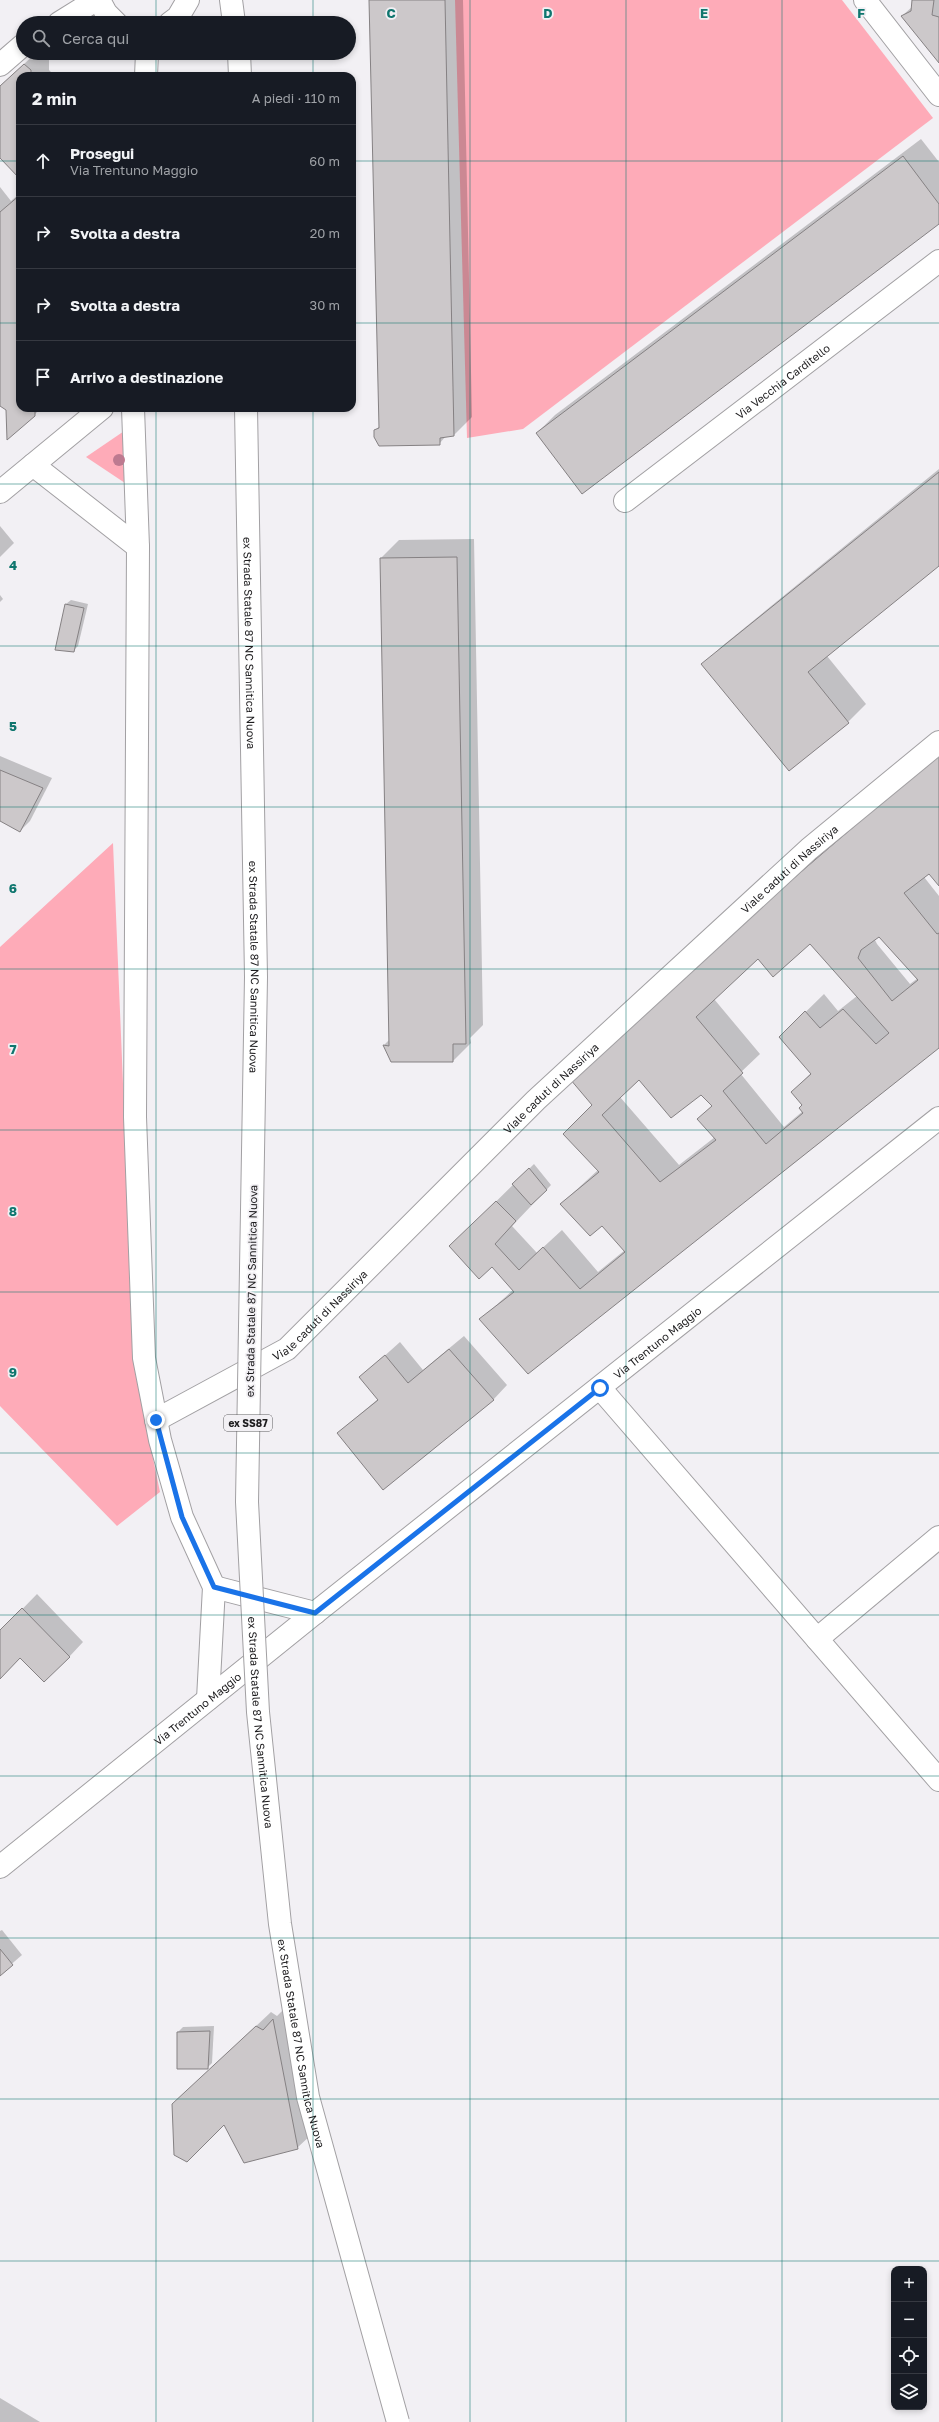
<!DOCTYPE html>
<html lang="it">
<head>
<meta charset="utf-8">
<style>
	:root { --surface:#171b24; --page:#242831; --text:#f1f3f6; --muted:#9ea1a6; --line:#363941 }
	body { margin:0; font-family:"Golos Text",sans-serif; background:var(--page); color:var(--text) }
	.controls { position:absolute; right:12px; bottom:12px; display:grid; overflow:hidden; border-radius:8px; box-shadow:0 2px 6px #0003 }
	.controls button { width:36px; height:36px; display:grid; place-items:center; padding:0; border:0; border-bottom:1px solid var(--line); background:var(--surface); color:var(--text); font:20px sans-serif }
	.stop { position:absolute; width:12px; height:12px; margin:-9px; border:3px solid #1a73e8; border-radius:50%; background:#fff }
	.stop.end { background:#1a73e8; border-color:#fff; box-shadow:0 1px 4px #0008 }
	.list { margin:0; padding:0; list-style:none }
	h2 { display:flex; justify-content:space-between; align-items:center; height:52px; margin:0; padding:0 16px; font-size:17px }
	h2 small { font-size:13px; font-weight:400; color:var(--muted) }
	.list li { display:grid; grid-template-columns:26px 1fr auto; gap:12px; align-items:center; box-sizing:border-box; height:72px; padding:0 16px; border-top:1px solid var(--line) }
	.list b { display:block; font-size:15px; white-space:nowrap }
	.list p { margin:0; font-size:13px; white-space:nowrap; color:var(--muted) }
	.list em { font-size:13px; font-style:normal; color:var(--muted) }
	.icon { flex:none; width:22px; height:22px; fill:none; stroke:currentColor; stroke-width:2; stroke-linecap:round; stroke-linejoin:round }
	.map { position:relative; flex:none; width:939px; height:2422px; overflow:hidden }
	.search { position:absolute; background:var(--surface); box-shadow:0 2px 6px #0003; left:16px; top:16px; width:340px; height:44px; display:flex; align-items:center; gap:10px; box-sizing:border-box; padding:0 14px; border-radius:22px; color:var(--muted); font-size:15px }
	.panel { position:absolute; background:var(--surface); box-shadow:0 2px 6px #0003; left:16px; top:72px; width:340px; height:340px; border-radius:12px }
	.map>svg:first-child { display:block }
	.green { fill:#feabb8 }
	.shadow { fill:#0003; fill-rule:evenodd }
	.building { fill:#ccc8ca; stroke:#858183; fill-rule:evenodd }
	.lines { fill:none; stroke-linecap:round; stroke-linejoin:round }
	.street-casing { stroke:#a2a0a3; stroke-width:24 }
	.secondary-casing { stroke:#a2a0a3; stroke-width:24 }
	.highway-casing { stroke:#a2a0a3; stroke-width:24 }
	.street { stroke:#fff; stroke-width:22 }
	.secondary { stroke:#fff; stroke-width:22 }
	.highway { stroke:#fff; stroke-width:22 }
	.highway-bridge-casing { stroke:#a2a0a3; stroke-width:24; stroke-linecap:butt }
	.highway-bridge { stroke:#fff; stroke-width:22 }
	.tree { fill:#bd7a90 }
	.route { stroke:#1a73e8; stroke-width:5 }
	.grid { fill:none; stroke:#0f766e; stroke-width:1; stroke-opacity:0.55 }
	.labels { text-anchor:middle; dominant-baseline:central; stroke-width:3.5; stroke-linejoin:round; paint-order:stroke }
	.shield { fill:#f2f0f4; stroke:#5d5c5e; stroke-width:1 }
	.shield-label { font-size:10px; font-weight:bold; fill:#1d1c1e }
	.street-label { font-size:11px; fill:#1d1c1e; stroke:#f2f0f4 }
	.grid-label { font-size:13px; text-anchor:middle; font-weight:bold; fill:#0f766e; stroke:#f2f0f4; stroke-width:3.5; stroke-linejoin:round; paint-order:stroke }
</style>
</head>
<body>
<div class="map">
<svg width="939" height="2422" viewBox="0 0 939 2422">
	<rect width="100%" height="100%" fill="#f2f0f4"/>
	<g class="green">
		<polygon points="455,0 842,0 933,118 523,429 467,438"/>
		<polygon points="133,425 134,489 86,457"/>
		<polygon points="113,843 135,1372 160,1492 117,1526 0,1406 0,947"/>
	</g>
	<g class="shadow">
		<polygon points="370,0 463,0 472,417 454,435 446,436 439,444 375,430 380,426"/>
		<polygon points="913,0 939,0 939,61 902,16 913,6"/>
		<polygon points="36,53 49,53 49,70 55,76 20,76 20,178 0,157 0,86"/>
		<polygon points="921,139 939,162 939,223 537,433 555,415"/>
		<polygon points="0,187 11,201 20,193 20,408 41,408 34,415 7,409 0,404"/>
		<polygon points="939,469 939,564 827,656 866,704 848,722 789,770 703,665 721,647"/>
		<polygon points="0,526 14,543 0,557"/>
		<polygon points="474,539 483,1025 470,1038 471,1043 453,1061 392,1061 384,1045 390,1039 381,558 399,540"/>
		<polygon points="0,595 3,599 0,602"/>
		<polygon points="71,600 88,604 78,646 73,651 66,604"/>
		<polygon points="0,756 52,778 30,821 20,831 0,820"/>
		<path d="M891 793 939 884 929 872 924 877 939 896V1047L528 1372 481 1319 513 1290 492 1266 451 1246 534 1164 551 1185 512 1226 537 1253 562 1230 598 1272 625 1250 602 1225 561 1204 598 1170 593 1105 750 914ZM880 936 918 978 910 984 877 944 875 940ZM810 943 857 996 838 1011 824 994 780 1037 811 1073 792 1092 803 1105V1111L784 1127 740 1073 760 1054 714 999 758 958ZM639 1079 701 1094 713 1105 699 1119 715 1137 679 1165 620 1097Z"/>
		<polygon points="464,1336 507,1385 493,1400 338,1433 378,1399 361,1377 400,1342 423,1370"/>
		<polygon points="37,1594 83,1642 69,1657 21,1657 0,1678 0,1632"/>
		<polygon points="2,1930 22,1955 0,1974 0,1931"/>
		<polygon points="287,2006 312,2134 297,2148 224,2123 188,2090 271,2012 277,2016"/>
		<polygon points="214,2026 212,2063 207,2068 178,2032 183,2027"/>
		<polygon points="0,2398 40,2422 0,2422"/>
	</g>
	<g class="building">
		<polygon points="369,0 445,0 454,436 440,438 440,445 379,446 374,437 374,430 379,428"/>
		<polygon points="912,0 934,0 932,15 939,17 939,63 901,16 911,11"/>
		<polygon points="24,64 31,70 31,76 20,76 20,179 0,158 0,86"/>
		<polygon points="903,156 939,204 939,224 582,494 536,433"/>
		<polygon points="20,195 20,408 35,408 35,416 7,440 6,410 0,406 0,212"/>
		<polygon points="939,472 939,566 808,672 849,723 789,771 701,664"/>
		<polygon points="457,557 466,1044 453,1044 453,1062 391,1062 383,1045 389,1046 380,558"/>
		<polygon points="65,604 84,608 74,652 55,650"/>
		<path d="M939 756V886L929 874 904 893 937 934 939 933V1048L528 1374 479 1319 514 1292 492 1267 479 1279 449 1246 496 1201 516 1221 495 1244 519 1270 543 1247 580 1289 625 1252 602 1226 590 1236 560 1204 599 1172 563 1134 592 1105 570 1079 731 932 872 811ZM879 937 918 980 892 1001 858 958 861 950ZM810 944 889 1033 876 1044 843 1009 820 1028 805 1011 779 1037 811 1074 791 1092 802 1105 799 1108 803 1113 766 1144 723 1091 743 1073 696 1017 758 959 773 977ZM639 1080 671 1118 701 1095 712 1106 697 1119 716 1140 660 1182 602 1115Z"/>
		<polygon points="0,770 43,788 20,832 0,821"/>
		<polygon points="529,1168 547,1190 531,1205 512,1184"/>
		<polygon points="449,1349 494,1400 383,1490 337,1433 378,1400 359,1377 385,1355 408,1383"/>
		<polygon points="22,1608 70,1657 44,1682 20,1658 0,1679 0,1630"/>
		<polygon points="0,1949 13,1965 0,1976"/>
		<polygon points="273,2019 298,2149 244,2163 224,2125 187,2162 174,2155 172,2104 256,2026 263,2030"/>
		<polygon points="210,2031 208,2069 177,2069 177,2032"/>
	</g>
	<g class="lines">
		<defs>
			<g id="street">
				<polyline points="99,0 106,13 116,23"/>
				<polyline points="865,0 939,95"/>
				<polyline points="59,23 96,0"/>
				<polyline points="170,23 178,17 188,0"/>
				<polyline points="0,65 23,45"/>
				<polyline points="146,76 147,53"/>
				<polyline points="133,408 138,547 135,1117 144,1358 160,1440 182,1517 214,1587 208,1699"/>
				<polyline points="33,465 138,547"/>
				<polyline points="0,492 102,408"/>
				<path id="s1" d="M625 501 939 261"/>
				<polyline points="600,1388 939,1780"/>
				<path id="s2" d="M156 1420 287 1349 536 1100 809 849 939 742"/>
				<polyline points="214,1587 315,1613"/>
				<polyline points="817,1639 939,1537"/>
			</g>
			<g id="secondary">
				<path id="s3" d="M0 1867 315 1613 939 1118"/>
			</g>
			<g id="highway">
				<polyline points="231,0 234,23"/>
				<polyline points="239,53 240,76"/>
			</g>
		</defs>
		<use href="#street" class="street-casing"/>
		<use href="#secondary" class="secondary-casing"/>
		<use href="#highway" class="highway-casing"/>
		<use href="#street" class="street"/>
		<use href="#secondary" class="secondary"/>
		<use href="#highway" class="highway"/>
		<defs>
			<g id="highway-bridge">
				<path id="s4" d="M246 408 256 977 247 1502 258 1712 280 1924 308 2097 398 2422"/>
			</g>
		</defs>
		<use href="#highway-bridge" class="highway-bridge-casing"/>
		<use href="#highway-bridge" class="highway-bridge"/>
	</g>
	<circle class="tree" cx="119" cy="460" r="6"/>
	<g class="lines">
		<polyline class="route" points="156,1420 182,1517 214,1587 315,1613 600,1388"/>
	</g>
	<path class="grid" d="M156 0V23M313 0V23M470 0V2422M626 0V2422M782 0V2422M156 53V76M313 53V76M0 161H20M352 161H939M0 323H20M352 323H939M156 408V2422M313 408V2422M0 484H939M0 646H939M0 807H939M0 969H939M0 1130H939M0 1292H939M0 1453H939M0 1615H939M0 1776H939M0 1938H939M0 2099H939M0 2261H939"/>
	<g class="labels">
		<rect class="shield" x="224" y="1415" width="48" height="16" rx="3"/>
		<g class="shield-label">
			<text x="248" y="1423">ex SS87</text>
		</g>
		<g class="street-label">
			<text stroke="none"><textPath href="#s1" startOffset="198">Via Vecchia Carditello</textPath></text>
			<text stroke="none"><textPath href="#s4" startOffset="235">ex Strada Statale 87 NC Sannitica Nuova</textPath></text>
			<text stroke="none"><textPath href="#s2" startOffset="844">Viale caduti di Nassiriya</textPath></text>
			<text stroke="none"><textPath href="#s4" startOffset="559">ex Strada Statale 87 NC Sannitica Nuova</textPath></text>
			<text stroke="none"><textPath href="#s2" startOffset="520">Viale caduti di Nassiriya</textPath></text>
			<text transform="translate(251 1291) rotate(-89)">ex Strada Statale 87 NC Sannitica Nuova</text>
			<text stroke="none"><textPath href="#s2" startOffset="196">Viale caduti di Nassiriya</textPath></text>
			<text stroke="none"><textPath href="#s3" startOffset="841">Via Trentuno Maggio</textPath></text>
			<text stroke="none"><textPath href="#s3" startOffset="253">Via Trentuno Maggio</textPath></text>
			<text stroke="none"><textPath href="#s4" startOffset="1315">ex Strada Statale 87 NC Sannitica Nuova</textPath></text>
			<text stroke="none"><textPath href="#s4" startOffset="1639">ex Strada Statale 87 NC Sannitica Nuova</textPath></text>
		</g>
	</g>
	<g class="grid-label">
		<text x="391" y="18">C</text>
		<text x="548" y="18">D</text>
		<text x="704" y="18">E</text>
		<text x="861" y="18">F</text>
		<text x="13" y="570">4</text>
		<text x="13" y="731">5</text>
		<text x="13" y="893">6</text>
		<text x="13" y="1054">7</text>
		<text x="13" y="1216">8</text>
		<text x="13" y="1377">9</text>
	</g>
</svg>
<div class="controls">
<button>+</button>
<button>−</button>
<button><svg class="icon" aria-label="locate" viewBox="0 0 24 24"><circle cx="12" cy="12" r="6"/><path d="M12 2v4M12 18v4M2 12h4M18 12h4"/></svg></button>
<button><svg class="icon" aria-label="layers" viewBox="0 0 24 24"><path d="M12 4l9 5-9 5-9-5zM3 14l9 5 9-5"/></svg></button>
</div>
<div class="stop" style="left:600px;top:1388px"></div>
<div class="stop end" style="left:156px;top:1420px"></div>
<div class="search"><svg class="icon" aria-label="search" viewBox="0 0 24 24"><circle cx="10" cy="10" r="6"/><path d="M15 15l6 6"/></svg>Cerca qui</div>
<section class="panel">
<h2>2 min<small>A piedi · 110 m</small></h2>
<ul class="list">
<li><svg class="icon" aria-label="ahead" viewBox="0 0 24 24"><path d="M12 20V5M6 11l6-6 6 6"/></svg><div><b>Prosegui</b><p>Via Trentuno Maggio</p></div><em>60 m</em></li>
<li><svg class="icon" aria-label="right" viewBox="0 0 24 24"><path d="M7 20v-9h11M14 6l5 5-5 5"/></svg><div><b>Svolta a destra</b></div><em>20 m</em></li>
<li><svg class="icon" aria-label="right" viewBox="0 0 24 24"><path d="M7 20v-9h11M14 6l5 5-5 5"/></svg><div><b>Svolta a destra</b></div><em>30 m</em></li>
<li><svg class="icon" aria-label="arrive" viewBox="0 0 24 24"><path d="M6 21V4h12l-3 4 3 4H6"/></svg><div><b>Arrivo a destinazione</b></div></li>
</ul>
</section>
</div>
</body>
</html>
